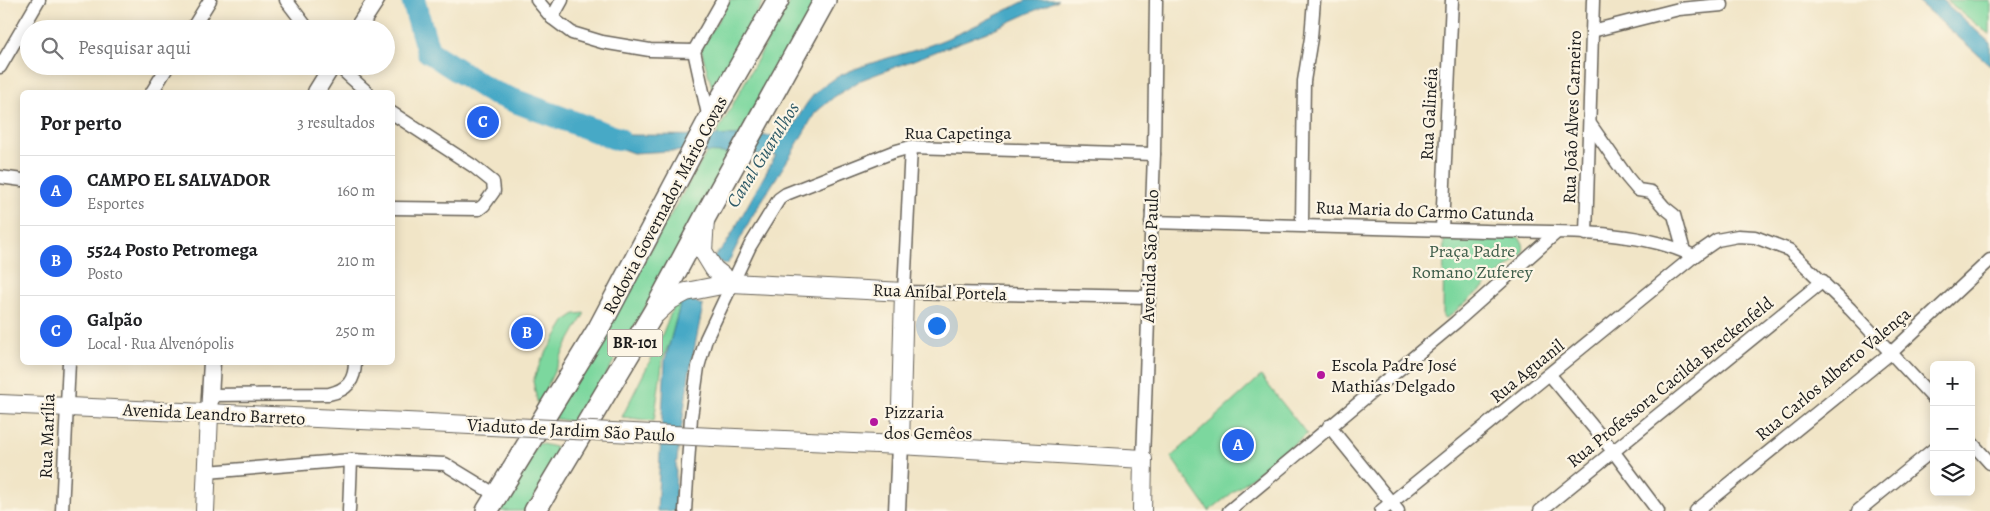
<!DOCTYPE html>
<html lang="pt">
<head>
<meta charset="utf-8">
<style>
	:root { --surface:#fff; --page:#f6f6f6; --text:#202124; --muted:#757577; --line:#e0e0e0; --accent:#2563eb }
	body { margin:0; font-family:Alegreya,serif; background:var(--page); color:var(--text) }
	.controls { position:absolute; right:15px; bottom:15px; display:grid; overflow:hidden; border-radius:8px; box-shadow:0 2px 12px #0003 }
	.controls button { width:45px; height:45px; display:grid; place-items:center; padding:0; border:0; border-bottom:1px solid var(--line); background:var(--surface); color:var(--text); font:25px sans-serif }
	.you { position:absolute; left:936px; top:325px; width:18px; height:18px; margin:-12px; border:4px solid #fff; border-radius:50%; background:#1a73e8; box-shadow:0 0 0 8px #1a73e833 }
	.badge { display:grid; place-items:center; width:32px; height:32px; border-radius:50%; background:var(--accent); color:#fff; font-size:16px; font-weight:700 }
	.pin { position:absolute; translate:-50% -50%; border:2px solid #fff; box-shadow:0 1px 5px #0006 }
	.list { margin:0; padding:0; list-style:none }
	h2 { display:flex; justify-content:space-between; align-items:center; height:65px; margin:0; padding:0 20px; font-size:21px }
	h2 small { font-size:16px; font-weight:400; color:var(--muted) }
	.list li { display:grid; grid-template-columns:32px 1fr auto; gap:15px; align-items:center; box-sizing:border-box; height:70px; padding:0 20px; border-top:1px solid var(--line) }
	.list b { display:block; font-size:19px; white-space:nowrap }
	.list p { margin:0; font-size:16px; white-space:nowrap; color:var(--muted) }
	.list em { font-size:16px; font-style:normal; color:var(--muted) }
	.icon { flex:none; width:28px; height:28px; fill:none; stroke:currentColor; stroke-width:2; stroke-linecap:round; stroke-linejoin:round }
	.map { position:relative; flex:none; width:1990px; height:511px; overflow:hidden }
	.search { position:absolute; background:var(--surface); box-shadow:0 2px 12px #0003; left:20px; top:20px; width:375px; height:55px; display:flex; align-items:center; gap:12px; box-sizing:border-box; padding:0 18px; border-radius:28px; color:var(--muted); font-size:19px }
	.panel { position:absolute; background:var(--surface); box-shadow:0 2px 12px #0003; left:20px; top:90px; width:375px; height:275px; border-radius:8px }
	.map>svg:first-child { display:block }
	.green { fill:#7cd79e; stroke:#4c7a5d }
	.water { fill:#47a9c6; stroke:#326271 }
	.lines { fill:none; stroke-linecap:round; stroke-linejoin:round }
	.river { stroke:#47a9c6; stroke-width:24 }
	.minor-casing { stroke:#676258; stroke-width:15 }
	.tertiary-casing { stroke:#676258; stroke-width:19 }
	.secondary-casing { stroke:#676258; stroke-width:20 }
	.trunk-casing { stroke:#676258; stroke-width:24 }
	.minor { stroke:#fff; stroke-width:12 }
	.tertiary { stroke:#fff; stroke-width:16 }
	.secondary { stroke:#fff; stroke-width:18 }
	.trunk { stroke:#fff; stroke-width:21 }
	.secondary-bridge-casing { stroke:#676258; stroke-width:20; stroke-linecap:butt }
	.secondary-bridge { stroke:#fff; stroke-width:18 }
	.poi-dot { fill:#b5179e; stroke:#fcf5e5; stroke-width:2 }
	.labels { text-anchor:middle; dominant-baseline:central; stroke-width:4.5; stroke-linejoin:round; paint-order:stroke }
	.shield { fill:#fcf5e5; stroke:#5f5d58; stroke-width:1 }
	.shield-label { font-size:16px; font-weight:bold; fill:#1c1c1c }
	.street-label { font-size:18px; fill:#1c1c1c; stroke:#fcf5e5 }
	.park-label { font-size:18px; fill:#3e5d4a; stroke:#fcf5e5 }
	.poi-label { font-size:18px; fill:#1c1c1c; stroke:#fcf5e5; text-anchor:start }
	.water-label { font-size:19px; font-style:italic; fill:#2f5b68; stroke:#fcf5e5 }
</style>
</head>
<body>
<div class="map">
<svg width="1990" height="511" viewBox="0 0 1990 511">
	<rect width="100%" height="100%" fill="#fcf5e5"/>
	<filter id="ink" filterUnits="userSpaceOnUse"><feTurbulence type="fractalNoise" baseFrequency=".02" numOctaves="2"/><feDisplacementMap in="SourceGraphic" scale="10" xChannelSelector="R" yChannelSelector="G"/><feConvolveMatrix kernelMatrix="1 2 1 2 8 2 1 2 1" color-interpolation-filters="sRGB"/></filter>
	<filter id="wash" filterUnits="userSpaceOnUse"><feTurbulence type="fractalNoise" baseFrequency=".0096" numOctaves="4" result="noise"/><feDisplacementMap in="SourceGraphic" scale="20" xChannelSelector="R" yChannelSelector="G"/><feGaussianBlur stdDeviation="1.12" result="paint"/><feColorMatrix in="noise" values="0 0 0 0 0 0 0 0 0 0 0 0 0 0 0 0 0 1.4 0 .05"/><feComposite in="paint" operator="in"/></filter>
	<g filter="url(#wash)">
		<rect width="100%" height="100%" fill="#f1e5c7"/>
		<g class="green">
			<polygon points="730,0 764,0 713,91 701,49"/>
			<polygon points="790,0 818,0 704,206 578,423 553,418 704,157"/>
			<polygon points="1946,0 1990,0 1990,35"/>
			<path d="M1444 233 1518 237C1525 242 1525 251 1520 257L1447 318 1443 317Z"/>
			<polygon points="682,298 670,342 663,358 654,421 622,417 658,345 674,305"/>
			<polygon points="585,313 565,348 538,406 533,381 541,361 566,320 575,314"/>
			<polygon points="1261,376 1307,434 1209,511 1171,457"/>
			<polygon points="538,443 564,449 526,511 495,511"/>
		</g>
		<g class="water">
			<path d="M1027 0H1058L987 32 861 80 834 97 815 113 792 153 751 218 727 265 713 258 726 244 776 155 669 151 633 153 584 135 591 125 625 135 788 136C798 119 806 99 823 86 852 64 899 57 933 44 965 32 996 15 1027 0Z"/>
			<polygon points="1916,0 1942,0 1990,43 1990,65"/>
			<polygon points="684,295 703,306 689,375 676,466 675,511 657,511 665,360 682,298"/>
		</g>
		<g class="lines">
			<polyline class="river" points="413,0 428,51 491,92 618,139"/>
		</g>
	</g>
	<g filter="url(#ink)">
		<g class="lines">
			<defs>
				<g id="minor">
					<polyline points="286,0 308,29"/>
					<polyline points="537,0 552,18 572,33 602,42 650,50 694,51 723,0"/>
					<polyline points="552,18 562,0"/>
					<polyline points="192,29 210,0"/>
					<polyline points="1592,31 1679,9 1722,5"/>
					<polyline points="694,51 709,119"/>
					<polyline points="338,66 367,92"/>
					<polyline points="0,67 39,0"/>
					<polyline points="152,92 168,66"/>
					<polyline points="392,113 473,166 493,182 494,191 484,205 479,209 392,208"/>
					<polyline points="1590,124 1627,177 1638,190 1651,192 1664,207 1674,215 1684,251"/>
					<polyline points="911,147 904,292 1149,297"/>
					<polyline points="0,177 22,180"/>
					<path d="M1151 222C1262 224 1373 227 1485 231 1550 233 1635 227 1694 256"/>
					<polyline points="1302,224 1304,81 1311,38 1314,0"/>
					<polyline points="1442,229 1452,0"/>
					<polyline points="1586,234 1593,0"/>
					<polyline points="1550,375 1613,451 1658,511"/>
					<path d="M209 395 329 394C347 390 355 381 355 362"/>
					<polyline points="1329,426 1398,511"/>
					<polyline points="1971,442 1990,463"/>
					<polyline points="1143,459 1154,154 1156,0"/>
					<polyline points="207,472 351,460 445,464 496,495"/>
					<polyline points="62,511 69,362"/>
					<polyline points="349,511 351,460"/>
					<polyline points="685,511 691,417 698,367 706,339 750,246 779,199 786,194 893,152 911,147 1154,154"/>
					<polyline points="1229,511 1456,322 1556,233"/>
					<polyline points="1381,511 1694,256 1717,240 1738,236 1755,237 1789,250 1850,309 1934,399"/>
					<polyline points="1540,511 1823,281"/>
					<polyline points="1696,511 1892,352 1990,260"/>
					<polyline points="1858,511 1934,449"/>
				</g>
				<g id="tertiary">
					<polyline points="357,29 376,0"/>
					<polyline points="316,92 332,66"/>
					<polyline points="209,414 212,362"/>
					<polyline points="897,511 900,445"/>
				</g>
				<g id="secondary">
					<polyline points="705,219 703,251 714,269 732,283"/>
					<polyline points="656,314 671,300 686,292 732,283 904,292 900,445"/>
					<polyline points="0,404 429,423"/>
					<polyline points="713,437 900,445 1143,459 1142,511"/>
					<polyline points="205,511 209,414"/>
				</g>
				<g id="trunk">
					<polyline points="487,511 599,328 709,120 778,0"/>
					<polyline points="535,511 654,312 706,215 825,0"/>
				</g>
			</defs>
			<use href="#minor" class="minor-casing"/>
			<use href="#tertiary" class="tertiary-casing"/>
			<use href="#secondary" class="secondary-casing"/>
			<use href="#trunk" class="trunk-casing"/>
			<use href="#minor" class="minor"/>
			<use href="#tertiary" class="tertiary"/>
			<use href="#secondary" class="secondary"/>
			<use href="#trunk" class="trunk"/>
			<defs>
				<polyline id="secondary-bridge" points="429,423 713,437"/>
			</defs>
			<use href="#secondary-bridge" class="secondary-bridge-casing"/>
			<use href="#secondary-bridge" class="secondary-bridge"/>
		</g>
	</g>
	<g class="poi-dot">
		<circle cx="1321" cy="375" r="5"/>
		<circle cx="874" cy="422" r="5"/>
	</g>
	<g class="labels">
		<rect class="shield" x="607.5" y="329.5" width="55" height="27" rx="4"/>
		<g class="shield-label">
			<text x="635" y="343">BR-101</text>
		</g>
		<g class="street-label">
			<text transform="translate(1429 114) rotate(-87)">Rua Galinéia</text>
			<text transform="translate(1572 117) rotate(-88)">Rua João Alves Carneiro</text>
			<text x="958" y="133">Rua Capetinga</text>
			<text transform="translate(665 205) rotate(-62)">Rodovia Governador Mário Covas</text>
			<text transform="translate(1425 211) rotate(2)">Rua Maria do Carmo Catunda</text>
			<text transform="translate(1150 256) rotate(-88)">Avenida São Paulo</text>
			<text transform="translate(940 292) rotate(2)">Rua Aníbal Portela</text>
			<text transform="translate(1527 371) rotate(-39)">Rua Aguanil</text>
			<text transform="translate(1833 374) rotate(-40)">Rua Carlos Alberto Valença</text>
			<text transform="translate(1670 382) rotate(-39)">Rua Professora Cacilda Breckenfeld</text>
			<text transform="translate(214 414) rotate(3)">Avenida Leandro Barreto</text>
			<text transform="translate(571 430) rotate(3)">Viaduto de Jardim São Paulo</text>
			<text transform="translate(47 436) rotate(-88)">Rua Marília</text>
		</g>
		<g class="park-label">
			<text x="1472" y="251">Praça Padre<tspan x="1472" dy="21">Romano Zuferey</tspan></text>
		</g>
		<g class="poi-label">
			<text x="1331" y="365">Escola Padre José<tspan x="1331" dy="21">Mathias Delgado</tspan></text>
			<text x="884" y="412">Pizzaria<tspan x="884" dy="21">dos Gemêos</tspan></text>
		</g>
		<g class="water-label">
			<text transform="translate(763 155) rotate(-58)">Canal Guarulhos</text>
		</g>
	</g>
</svg>
<div class="controls">
<button>+</button>
<button>−</button>
<button><svg class="icon" aria-label="layers" viewBox="0 0 24 24"><path d="M12 4l9 5-9 5-9-5zM3 14l9 5 9-5"/></svg></button>
</div>
<div class="you"></div>
<div class="pin badge" style="left:1238px;top:445px">A</div>
<div class="pin badge" style="left:527px;top:333px">B</div>
<div class="pin badge" style="left:483px;top:122px">C</div>
<div class="search"><svg class="icon" aria-label="search" viewBox="0 0 24 24"><circle cx="10" cy="10" r="6"/><path d="M15 15l6 6"/></svg>Pesquisar aqui</div>
<section class="panel">
<h2>Por perto<small>3 resultados</small></h2>
<ul class="list">
<li><span class="badge">A</span><div><b>CAMPO EL SALVADOR</b><p>Esportes</p></div><em>160 m</em></li>
<li><span class="badge">B</span><div><b>5524 Posto Petromega</b><p>Posto</p></div><em>210 m</em></li>
<li><span class="badge">C</span><div><b>Galpão</b><p>Local · Rua Alvenópolis</p></div><em>250 m</em></li>
</ul>
</section>
</div>
</body>
</html>
